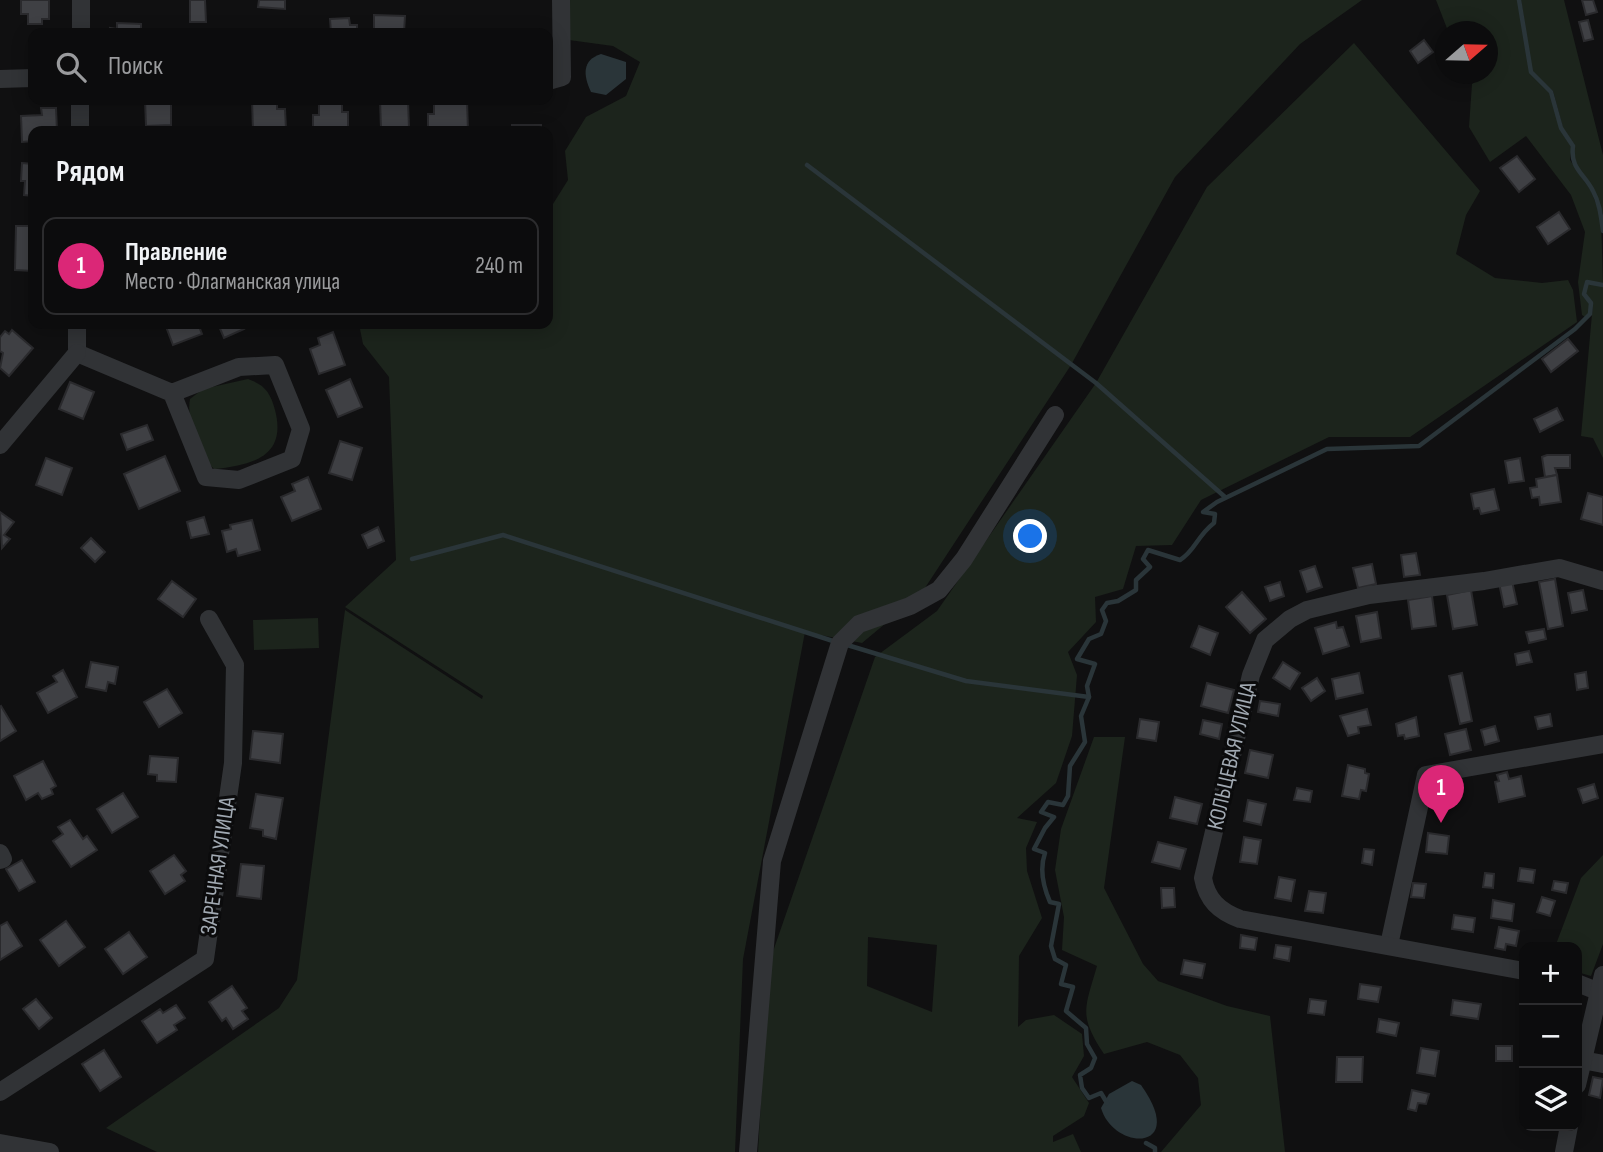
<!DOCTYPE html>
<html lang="ru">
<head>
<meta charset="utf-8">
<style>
	:root { --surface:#0c0c0d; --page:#1a1a1b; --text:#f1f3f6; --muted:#9a9b9d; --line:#2c2c2e; --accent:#db2777 }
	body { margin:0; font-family:"Sofia Sans Condensed",sans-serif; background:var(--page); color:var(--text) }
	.controls { position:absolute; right:21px; bottom:21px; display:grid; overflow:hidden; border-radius:14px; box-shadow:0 4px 18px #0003 }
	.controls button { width:63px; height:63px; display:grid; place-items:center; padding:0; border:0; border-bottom:2px solid var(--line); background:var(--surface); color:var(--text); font:35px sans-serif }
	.compass { position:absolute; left:1435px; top:21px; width:63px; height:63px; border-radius:50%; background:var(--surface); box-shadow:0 4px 18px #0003; rotate:70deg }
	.you { position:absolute; left:1031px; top:537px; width:24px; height:24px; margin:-18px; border:5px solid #fff; border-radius:50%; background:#1a73e8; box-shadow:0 0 0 10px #1a73e833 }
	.badge { display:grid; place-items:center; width:46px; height:46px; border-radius:50%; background:var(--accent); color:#fff; font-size:23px; font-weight:700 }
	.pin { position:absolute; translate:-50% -58px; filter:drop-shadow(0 2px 4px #0008) }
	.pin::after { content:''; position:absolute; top:37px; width:24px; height:21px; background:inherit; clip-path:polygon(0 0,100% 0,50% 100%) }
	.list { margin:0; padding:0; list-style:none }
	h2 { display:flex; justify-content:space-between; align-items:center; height:91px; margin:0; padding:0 28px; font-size:30px }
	h2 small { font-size:23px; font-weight:400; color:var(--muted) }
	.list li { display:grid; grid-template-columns:46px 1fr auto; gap:21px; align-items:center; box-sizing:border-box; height:98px; margin:0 14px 14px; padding:0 14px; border:2px solid var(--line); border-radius:14px }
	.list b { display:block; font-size:26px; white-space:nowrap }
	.list p { margin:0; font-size:23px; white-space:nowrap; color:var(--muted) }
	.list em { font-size:23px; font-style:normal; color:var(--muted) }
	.icon { flex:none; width:38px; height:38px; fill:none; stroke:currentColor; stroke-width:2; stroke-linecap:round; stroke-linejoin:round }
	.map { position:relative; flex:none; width:1603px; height:1152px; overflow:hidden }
	.search { position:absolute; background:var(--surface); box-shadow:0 4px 18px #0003; left:28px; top:28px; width:525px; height:77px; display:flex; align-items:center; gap:18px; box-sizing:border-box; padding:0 24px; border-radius:14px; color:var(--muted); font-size:26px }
	.panel { position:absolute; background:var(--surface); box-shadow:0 4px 18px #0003; left:28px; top:126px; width:525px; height:203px; border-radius:14px }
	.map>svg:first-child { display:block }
	.green { fill:#1c241c; fill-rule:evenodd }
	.water { fill:#2a3539 }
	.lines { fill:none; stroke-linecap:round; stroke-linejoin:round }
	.stream { stroke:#2a3539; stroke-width:4.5 }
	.building { fill:#3f4044; stroke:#2a2a2d; stroke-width:2 }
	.minor { stroke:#313336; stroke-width:18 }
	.labels { text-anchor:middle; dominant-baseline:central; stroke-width:6; stroke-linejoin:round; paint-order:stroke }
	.street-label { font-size:23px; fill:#a1a9b2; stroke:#0b0b0c }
</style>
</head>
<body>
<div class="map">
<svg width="1603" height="1152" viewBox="0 0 1603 1152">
	<rect width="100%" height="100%" fill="#101011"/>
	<g class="green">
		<polygon points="569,0 1362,0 1300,44 1175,177 1071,365 921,594 862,643 805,632 743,959 735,1152 157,1152 106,1128 279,1008 297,980 345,610 482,699 483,696 345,607 396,560 389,377 363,344 359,324 548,324 548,212 568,180 565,151 586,117 626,96 640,62 613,46 569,40"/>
		<polygon points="1436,0 1518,0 1530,73 1550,92 1560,129 1572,146 1570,160 1591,191 1601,216 1603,284 1585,281 1583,294 1590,303 1589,313 1585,317 1582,315 1578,282 1585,232 1571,195 1526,136 1490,162 1469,127 1472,84 1482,74 1488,74 1491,65 1488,56 1488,32 1476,31 1472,23 1459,31 1448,31"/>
		<polygon points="1521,0 1564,0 1603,155 1603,214 1593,189 1572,159 1574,145 1563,128 1553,91 1532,72"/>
		<path d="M1354 43 1480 191 1466 215 1456 254 1495 278 1542 283 1568 280 1573 290 1577 322 1410 437H1329L1201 500 1172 545 1136 546 1123 589 1095 597 1096 622 1068 652 1077 675 1072 736 1056 783 1017 818 1037 822 1026 848 1027 871 1042 918 1019 956 1018 1027 1026 1020 1054 1015 1082 1034 1084 1056 1072 1077 1089 1103 1084 1116 1105 1152 1084 1116 1053 1136V1142L1073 1134 1081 1152H758L769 963 875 657 937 611 1096 383 1207 187ZM868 937 937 945 932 1012 867 986Z"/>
		<polygon points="1587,283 1603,286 1603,458 1593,438 1581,436 1593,303 1586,293"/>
		<path d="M248 379C265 385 270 392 275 410 287 456 253 465 214 469 199 455 186 419 190 399L203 389Z"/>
		<polygon points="318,618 319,648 254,650 253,620"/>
		<path d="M1094 737H1125L1104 888 1143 964 1158 981 1227 1006 1270 1016 1285 1152H1161L1201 1105 1198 1078 1180 1055 1147 1042 1104 1054C1078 1015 1085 1008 1097 966L1062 950 1064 917 1055 870 1061 829Z"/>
		<polygon points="1603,855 1603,944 1591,976 1577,972 1577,947 1555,947 1581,878"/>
	</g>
	<g class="water">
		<path d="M601 54 626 62V79L606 95 591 92C583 75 582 60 601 54Z"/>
		<path d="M1132 1081 1141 1085C1189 1152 1114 1152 1101 1108L1109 1094Z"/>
	</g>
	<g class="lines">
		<g class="stream">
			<path d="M1519 0 1531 72 1551 92 1561 128 1573 146C1570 169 1584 173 1593 191 1600 204 1601 217 1603 231"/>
			<polyline points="807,165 1096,383 1225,497"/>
			<polyline points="412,559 503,535 836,642"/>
			<polyline points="844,644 966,681 1089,697"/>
			<path d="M1107 1103 1101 1093 1089 1098 1082 1088 1080 1075 1091 1068 1095 1058 1087 1044 1086 1028 1066 1011 1073 987 1061 984 1066 965 1055 959 1051 946 1059 904 1050 902C1043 886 1039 870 1045 853L1034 849 1045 828 1054 817 1041 812 1048 802 1063 805 1068 796 1070 766 1085 742 1081 716 1089 697 1087 686 1095 664 1077 659 1089 639 1101 634 1106 621 1102 610 1107 603 1118 601 1136 590V580L1150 567 1143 559 1148 550 1180 560C1195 551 1197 536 1214 523L1215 514 1203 512 1217 502 1327 449 1419 446 1575 329 1590 314 1591 303 1584 294 1587 282 1603 285"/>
			<polyline points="1146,1143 1155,1148 1155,1152"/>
		</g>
	</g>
	<g class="building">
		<polygon points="21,0 49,0 49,19 42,19 42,24 28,24 28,14 21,14"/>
		<polygon points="190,0 205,0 206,22 190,22"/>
		<polygon points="259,0 285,0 285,9 258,7"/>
		<polygon points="1582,0 1593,0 1597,12 1586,15"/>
		<polygon points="374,15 405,16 404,33 374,33"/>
		<polygon points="349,18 350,25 357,25 357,33 331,33 330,19"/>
		<polygon points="1588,20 1593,39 1584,41 1579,22"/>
		<polygon points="117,23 141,24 141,33 110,33 110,28 117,29"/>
		<polygon points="1424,40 1433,52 1418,63 1410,51"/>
		<polygon points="145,100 171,100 171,125 146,126"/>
		<polygon points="252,100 277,100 277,109 285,109 286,129 253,131"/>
		<polygon points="319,100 342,100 342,112 348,112 348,131 313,131 313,115 319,115"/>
		<polygon points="380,100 408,100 409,128 381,129"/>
		<polygon points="434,100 467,100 468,131 428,131 428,114 434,114"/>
		<polygon points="41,108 56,108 57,131 33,131 33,141 22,142 21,116 42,115"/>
		<rect x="512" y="125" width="29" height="6"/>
		<polygon points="1517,156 1535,179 1519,192 1500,168"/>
		<polygon points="22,163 33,164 33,196 24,195 25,181 21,181"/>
		<polygon points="1559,212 1570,229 1548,244 1537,227"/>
		<polygon points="16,226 33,226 33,271 15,270"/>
		<polygon points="165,324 198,324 202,334 173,345"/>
		<polygon points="218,324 241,324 244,329 224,338"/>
		<polygon points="12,330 33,348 9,376 0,368 3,353 0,351 0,337 5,331 9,334"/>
		<polygon points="333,332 345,365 319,374 310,349 320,345 318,338"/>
		<polygon points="1568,339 1578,351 1551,372 1542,359"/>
		<polygon points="350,379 362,407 338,417 326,390"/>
		<polygon points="70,382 94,392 83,419 59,409"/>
		<polygon points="1557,408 1563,420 1540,432 1534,419"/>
		<polygon points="147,425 153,440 127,450 121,434"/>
		<polygon points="340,441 362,448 352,480 329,473"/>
		<polygon points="1547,455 1570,455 1570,468 1555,468 1557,475 1545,477 1542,457"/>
		<polygon points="165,456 180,491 139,509 124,474"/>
		<polygon points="46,458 72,468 62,495 36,485"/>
		<polygon points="1520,458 1524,481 1509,483 1505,461"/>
		<polygon points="1557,475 1561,502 1540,505 1539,497 1532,498 1530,488 1537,487 1536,479"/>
		<polygon points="308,477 321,509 292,521 281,497 295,491 292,484"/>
		<polygon points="1494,489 1499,510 1481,514 1479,508 1474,509 1471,494"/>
		<polygon points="1588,493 1603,497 1603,525 1581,519"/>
		<polygon points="0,512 14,522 4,535 10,539 2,548"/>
		<polygon points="204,517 209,534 191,538 187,522"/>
		<polygon points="252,520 260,550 238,556 236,549 227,552 222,531 231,529 230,525"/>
		<polygon points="378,527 384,541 368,548 362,535"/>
		<polygon points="91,538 105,552 95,562 81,548"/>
		<polygon points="1416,553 1420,575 1404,577 1401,555"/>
		<polygon points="1372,564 1376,584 1358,588 1353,568"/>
		<polygon points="1315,566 1322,587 1307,592 1300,571"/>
		<polygon points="1555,579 1563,626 1548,629 1539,582"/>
		<polygon points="172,581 196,599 183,617 158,599"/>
		<polygon points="1512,581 1517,604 1504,607 1499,583"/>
		<polygon points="1280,582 1284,596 1270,601 1265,587"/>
		<polygon points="1471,590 1477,625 1453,629 1447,595"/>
		<polygon points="1583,590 1587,610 1572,613 1568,593"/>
		<polygon points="1242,592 1266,619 1250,633 1226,607"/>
		<polygon points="1432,596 1436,626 1412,629 1408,600"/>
		<polygon points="1377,612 1381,638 1361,642 1356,616"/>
		<polygon points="1336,622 1337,628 1343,627 1349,646 1323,654 1315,628"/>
		<polygon points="1199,626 1218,633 1210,655 1191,647"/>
		<polygon points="1544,629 1546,639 1529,643 1526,632"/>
		<polygon points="1529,651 1532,662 1517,665 1515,654"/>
		<polygon points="91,662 118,667 115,684 108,682 106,691 86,687"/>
		<polygon points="1283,662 1300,673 1290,689 1273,678"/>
		<polygon points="63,670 77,697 48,713 37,693 57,682 53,676"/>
		<polygon points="1586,672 1588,688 1577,690 1575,674"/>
		<polygon points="1359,673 1363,693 1336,699 1332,679"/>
		<polygon points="1462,673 1472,721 1460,724 1449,676"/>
		<polygon points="1317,678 1325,691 1311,701 1302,688"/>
		<polygon points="1207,683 1234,690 1228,713 1201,706"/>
		<polygon points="167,689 182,713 159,727 144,702"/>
		<polygon points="1260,701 1280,704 1278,716 1258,712"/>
		<polygon points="1,706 16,731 0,741 0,707"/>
		<polygon points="1367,709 1371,725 1358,727 1359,733 1348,736 1340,716"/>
		<polygon points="1550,714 1552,726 1538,729 1535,717"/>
		<polygon points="1416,717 1419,736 1405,739 1404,735 1398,736 1396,724"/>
		<polygon points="1140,719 1159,722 1156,741 1137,738"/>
		<polygon points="1203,720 1222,724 1219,739 1200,734"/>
		<polygon points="1495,726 1499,741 1485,745 1481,730"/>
		<polygon points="1466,729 1471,750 1450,755 1445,734"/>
		<polygon points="253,731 283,734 280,763 250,759"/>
		<polygon points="1250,750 1273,755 1268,778 1245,773"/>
		<polygon points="150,756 178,758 176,782 157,781 157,775 148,774"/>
		<polygon points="43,761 56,786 51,789 53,794 42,799 38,793 26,800 14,776"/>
		<polygon points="1348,765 1365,769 1365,773 1369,774 1366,791 1361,790 1359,799 1342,796"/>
		<polygon points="1507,772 1509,779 1521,776 1525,796 1499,802 1495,782 1499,781 1497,775"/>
		<polygon points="1594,784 1598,798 1583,803 1578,789"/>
		<polygon points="1297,788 1312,791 1310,802 1294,800"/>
		<polygon points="123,793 138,817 112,833 97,809"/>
		<polygon points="256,794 283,798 276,839 263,836 263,830 250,828"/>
		<polygon points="1175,797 1202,804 1197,824 1170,818"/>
		<polygon points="1248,800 1266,804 1261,825 1244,821"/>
		<polygon points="70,820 83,839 87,836 97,850 71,867 53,841 63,834 58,827"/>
		<polygon points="1428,833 1449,836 1447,854 1426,852"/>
		<polygon points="1244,837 1261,840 1257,864 1240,862"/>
		<polygon points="1158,842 1186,849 1180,869 1152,862"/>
		<polygon points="1364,849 1374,850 1372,865 1362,863"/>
		<polygon points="174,855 186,871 181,875 185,881 165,894 150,871"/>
		<polygon points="22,860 35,882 19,891 6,869"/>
		<polygon points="241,864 264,866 261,899 237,896"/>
		<polygon points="1520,868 1535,870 1533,883 1518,881"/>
		<polygon points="1485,873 1494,874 1493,888 1483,887"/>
		<polygon points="1279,877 1295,880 1291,901 1275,898"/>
		<polygon points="1554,881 1568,883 1566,893 1552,890"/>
		<polygon points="1413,883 1426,884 1424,898 1411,897"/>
		<polygon points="1161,888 1174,888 1175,907 1162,908"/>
		<polygon points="1309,891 1326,893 1323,913 1305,911"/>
		<polygon points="1542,897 1555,901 1550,916 1537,912"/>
		<polygon points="1493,900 1514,904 1512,921 1491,918"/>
		<polygon points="1454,915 1475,918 1473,932 1452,929"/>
		<polygon points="66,921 85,947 59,966 40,940"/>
		<polygon points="7,922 22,946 0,960 0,926"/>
		<polygon points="1499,927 1519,931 1516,946 1506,944 1505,950 1495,948"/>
		<polygon points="129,932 147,957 123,974 105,949"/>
		<polygon points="1241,935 1257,938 1255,950 1240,948"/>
		<polygon points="1276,945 1291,947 1289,961 1274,958"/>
		<polygon points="1184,960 1205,964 1202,978 1181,974"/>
		<polygon points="1360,984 1381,987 1378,1002 1358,999"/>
		<polygon points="232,986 247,1008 242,1011 248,1019 233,1029 226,1018 222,1021 209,1002"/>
		<polygon points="36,999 52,1018 39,1029 23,1009"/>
		<polygon points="1310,999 1326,1001 1324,1015 1308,1013"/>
		<polygon points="1453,1000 1481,1004 1478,1019 1451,1015"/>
		<polygon points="176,1005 185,1018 174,1025 177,1030 157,1043 142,1021 160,1009 163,1013"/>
		<polygon points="1379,1019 1399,1023 1396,1036 1377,1032"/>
		<rect x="1496" y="1046" width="16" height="15"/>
		<polygon points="1421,1048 1439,1051 1435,1076 1417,1073"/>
		<polygon points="104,1050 121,1077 100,1091 82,1064"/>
		<polygon points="1337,1057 1363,1057 1362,1082 1336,1082"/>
		<polygon points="1593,1077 1603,1079 1600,1098 1589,1095"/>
		<polygon points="1412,1090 1429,1094 1426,1104 1418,1103 1416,1111 1408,1109"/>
	</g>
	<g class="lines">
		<g class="minor">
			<polyline points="81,33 81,0"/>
			<polyline points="0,79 33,78"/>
			<polyline points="548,81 562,77 561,0"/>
			<polyline points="80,131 80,100"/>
			<polyline points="77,324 77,353 172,393 239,367 275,365 301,429 292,459 239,480 206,477 172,393"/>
			<polyline points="0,445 77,353"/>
			<polyline points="0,853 3,859 0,860"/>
			<polyline points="1389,945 1426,775 1603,744"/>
			<path d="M1524 971 1240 919C1219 911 1207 900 1203 878L1251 675 1265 640 1290 619 1307 610 1369 595 1484 581 1559 568 1603 581"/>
			<polyline points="1577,983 1597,991"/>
			<polyline points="1582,1060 1603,1064"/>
			<polyline points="1577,1085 1603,975"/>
			<polyline points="0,1092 205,959 233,763 235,665 209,619"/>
			<polyline points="0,1143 50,1152"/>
			<polyline points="748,1152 772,861 840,643 859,624 910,606 939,590 964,559 1055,415"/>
			<polyline points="1564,1152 1569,1126"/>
		</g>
	</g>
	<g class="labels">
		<g class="street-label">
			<text transform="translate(1232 756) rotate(-77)">КОЛЬЦЕВАЯ УЛИЦА</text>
			<text transform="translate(218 866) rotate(-82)">ЗАРЕЧНАЯ УЛИЦА</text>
		</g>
	</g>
</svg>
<div class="controls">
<button>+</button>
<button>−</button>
<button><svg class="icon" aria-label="layers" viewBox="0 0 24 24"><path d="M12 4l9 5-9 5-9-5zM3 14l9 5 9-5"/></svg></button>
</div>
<svg class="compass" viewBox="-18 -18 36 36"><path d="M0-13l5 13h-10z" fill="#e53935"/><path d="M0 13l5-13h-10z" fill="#9a9b9d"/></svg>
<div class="you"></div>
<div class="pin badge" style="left:1441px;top:823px">1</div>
<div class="search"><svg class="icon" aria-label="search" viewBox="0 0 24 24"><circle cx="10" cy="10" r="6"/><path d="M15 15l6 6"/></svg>Поиск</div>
<section class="panel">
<h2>Рядом<small></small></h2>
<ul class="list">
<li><span class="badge">1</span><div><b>Правление</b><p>Место · Флагманская улица</p></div><em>240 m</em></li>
</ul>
</section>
</div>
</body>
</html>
